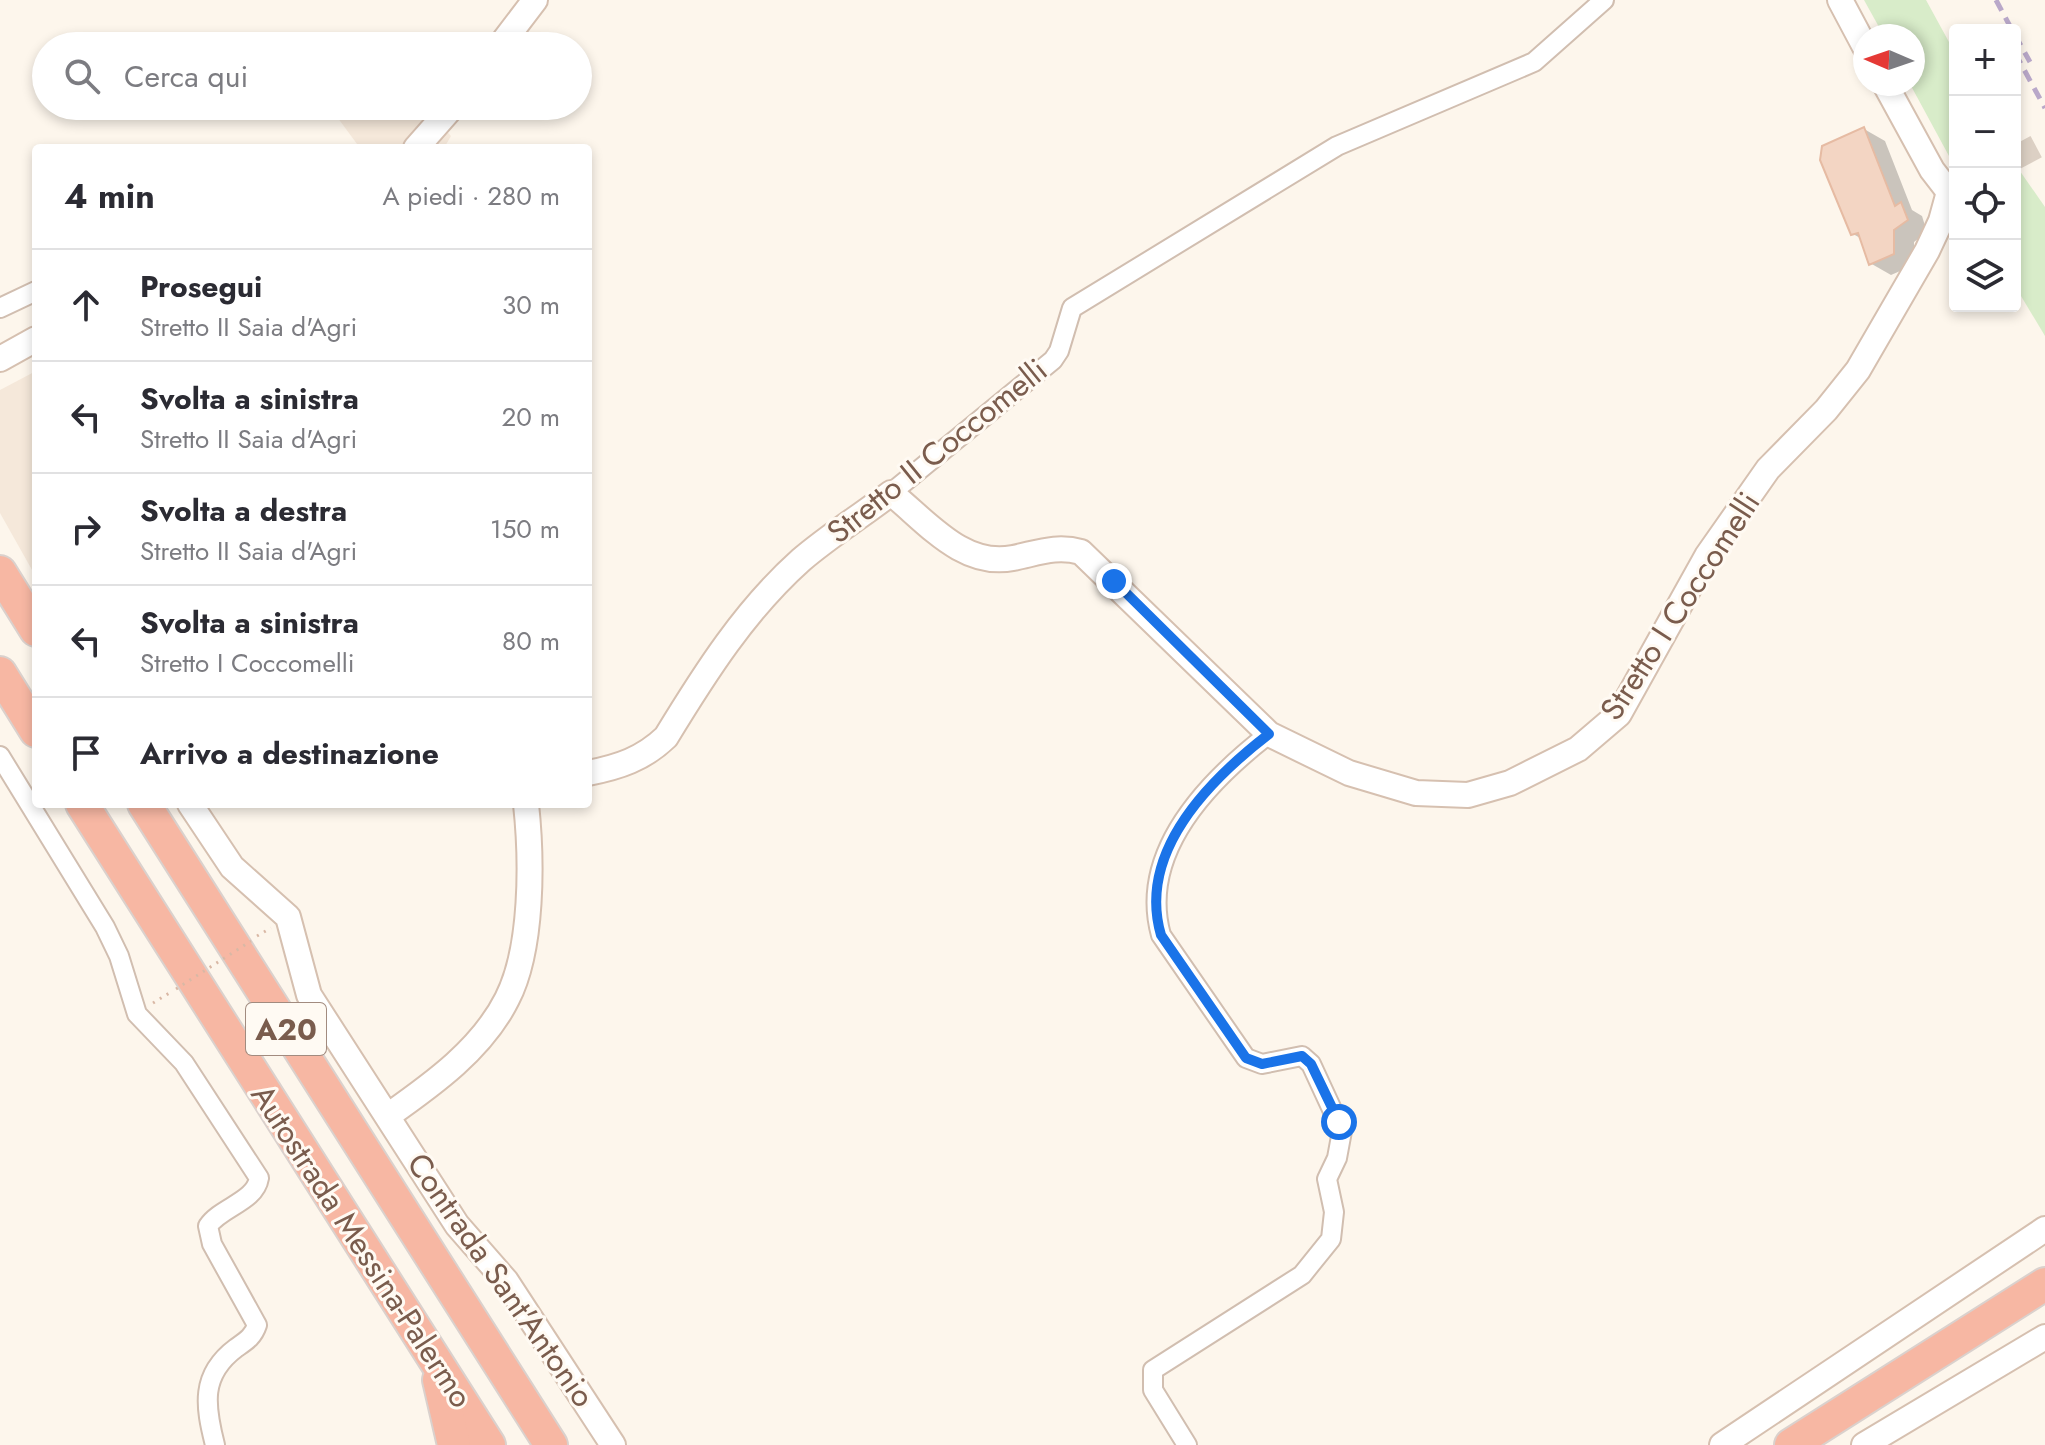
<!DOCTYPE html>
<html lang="it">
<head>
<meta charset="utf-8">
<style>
	:root { --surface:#fff; --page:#f2f2f3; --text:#2b2b33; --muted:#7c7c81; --line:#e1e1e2 }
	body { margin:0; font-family:Jost,sans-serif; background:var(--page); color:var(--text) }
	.controls { position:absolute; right:24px; top:24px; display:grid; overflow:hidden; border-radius:8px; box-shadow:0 4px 12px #0003 }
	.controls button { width:72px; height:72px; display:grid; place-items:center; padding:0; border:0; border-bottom:2px solid var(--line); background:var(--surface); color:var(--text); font:40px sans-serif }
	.compass { position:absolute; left:1853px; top:24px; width:72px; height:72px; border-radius:50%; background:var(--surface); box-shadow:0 4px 12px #0003; rotate:272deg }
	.stop { position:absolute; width:24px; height:24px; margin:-18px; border:6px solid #1a73e8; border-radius:50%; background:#fff }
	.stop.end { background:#1a73e8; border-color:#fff; box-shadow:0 2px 8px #0008 }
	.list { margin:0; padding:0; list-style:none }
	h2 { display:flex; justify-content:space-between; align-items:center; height:104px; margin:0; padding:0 32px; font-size:34px }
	h2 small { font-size:26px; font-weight:400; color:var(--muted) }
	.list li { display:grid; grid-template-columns:52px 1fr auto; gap:24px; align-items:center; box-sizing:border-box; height:112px; padding:0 32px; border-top:2px solid var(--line) }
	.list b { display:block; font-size:30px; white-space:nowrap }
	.list p { margin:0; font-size:26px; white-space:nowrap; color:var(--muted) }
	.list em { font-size:26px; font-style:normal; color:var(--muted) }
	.icon { flex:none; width:44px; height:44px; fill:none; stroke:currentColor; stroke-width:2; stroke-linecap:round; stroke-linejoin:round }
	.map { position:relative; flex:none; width:2045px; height:1445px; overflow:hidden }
	.search { position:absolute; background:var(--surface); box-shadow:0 4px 12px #0003; left:32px; top:32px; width:560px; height:88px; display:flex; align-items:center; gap:20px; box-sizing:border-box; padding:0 28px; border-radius:44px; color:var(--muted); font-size:30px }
	.panel { position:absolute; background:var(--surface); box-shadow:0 4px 12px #0003; left:32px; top:144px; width:560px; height:664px; border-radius:8px }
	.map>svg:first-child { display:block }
	.residential { fill:#f5e8da }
	.green { fill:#d8ecc9 }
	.shadow { fill:#0003 }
	.building { fill:#f3d5c3; stroke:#e6bba3; stroke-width:2 }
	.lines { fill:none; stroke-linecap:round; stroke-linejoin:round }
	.secondary-tunnel { stroke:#dcd0c4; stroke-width:24; stroke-dasharray:24 12; stroke-linecap:butt }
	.street-casing { stroke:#d1beb0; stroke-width:22 }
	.secondary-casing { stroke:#d6c0b0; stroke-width:28 }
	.highway-casing { stroke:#dad1cd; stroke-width:36 }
	.path { stroke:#d9b8a5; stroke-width:3; stroke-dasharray:2 6; stroke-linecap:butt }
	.street { stroke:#fff; stroke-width:18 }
	.secondary { stroke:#fff; stroke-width:24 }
	.highway { stroke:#f7b7a3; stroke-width:32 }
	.rail { stroke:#b9a8c9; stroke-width:5; stroke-dasharray:12 8; stroke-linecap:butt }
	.path-bridge { stroke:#d9b8a5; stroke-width:3; stroke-dasharray:2 6; stroke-linecap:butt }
	.route { stroke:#1a73e8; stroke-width:10 }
	.labels { text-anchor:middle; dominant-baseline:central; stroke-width:6; stroke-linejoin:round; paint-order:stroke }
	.shield { fill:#fffaf3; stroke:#a28b7f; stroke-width:2 }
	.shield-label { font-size:30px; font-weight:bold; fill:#7a5c4d }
	.street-label { font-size:32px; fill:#7a5c4d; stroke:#fffaf3 }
</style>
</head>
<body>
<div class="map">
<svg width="2045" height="1445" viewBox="0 0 2045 1445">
	<rect width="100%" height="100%" fill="#fdf6ec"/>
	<g class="residential">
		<polygon points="329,106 423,106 451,136 444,148 360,148"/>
		<polygon points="36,371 36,577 0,513 0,390"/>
	</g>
	<g class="green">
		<polygon points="1864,0 1926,0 1955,53 1955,159 1949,156 1910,84 1913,84 1913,36 1884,36"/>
		<polygon points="2015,164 2045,207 2045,336 2015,286"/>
	</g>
	<polygon class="shadow" points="1864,129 1885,141 1912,210 1922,216 1927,232 1914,242 1914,265 1891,275 1870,263 1862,239 1853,234"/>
	<polygon class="building" points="1864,127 1895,206 1901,202 1908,220 1894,230 1894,254 1869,265 1858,233 1851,235 1820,160 1822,146"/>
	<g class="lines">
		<polyline class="secondary-tunnel" points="2015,158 2045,142"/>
		<defs>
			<g id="street">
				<polyline points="0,308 36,291"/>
				<polyline points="891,493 1053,360 1059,351 1072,308 1337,146 1534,62 1604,0"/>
				<path d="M0 756 105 927 119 956 137 1014 184 1063 259 1178C255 1202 221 1207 208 1226L212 1244 257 1325C253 1337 246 1341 236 1348 200 1375 205 1406 215 1445"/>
				<path d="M1187 1445 1153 1390V1370L1302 1275 1331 1239 1334 1212 1327 1179 1337 1158 1342 1131 1311 1064 1302 1056 1262 1064 1246 1058 1161 935C1138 852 1208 781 1269 734"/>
			</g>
			<g id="secondary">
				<polyline points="1840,0 1865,47"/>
				<polyline points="500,46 535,0"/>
				<polyline points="1885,84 1932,170 1949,192"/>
				<polyline points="416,148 453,106"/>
				<polyline points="0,359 36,339"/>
				<path d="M588 773C619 767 643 759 666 737 705 673 745 610 801 560 829 536 861 516 891 493 927 522 963 568 1013 558 1038 553 1056 545 1081 552L1269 734 1349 773 1416 793 1468 795 1510 783 1578 749 1619 714 1707 556 1768 469 1826 410 1858 370 1927 251 1941 221 1949 192 1955 189"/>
				<polyline points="190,804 232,867 288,917 309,995 457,1225 506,1281 613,1445"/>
				<path d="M389 1115C433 1084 482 1049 507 999 533 949 532 859 526 804"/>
				<polyline points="1722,1445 2045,1229"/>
				<polyline points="1864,1445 2045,1337"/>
			</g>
			<g id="highway">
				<polyline points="0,572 36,630"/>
				<polyline points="0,673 36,731"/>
				<polyline points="82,804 489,1445"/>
				<polyline points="144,804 551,1445"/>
				<polyline points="439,1380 454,1445"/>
				<polyline points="1791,1445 2045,1284"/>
			</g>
		</defs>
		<use href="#street" class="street-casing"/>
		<use href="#secondary" class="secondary-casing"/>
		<use href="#highway" class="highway-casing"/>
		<g class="path">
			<polyline points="257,936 271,928"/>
			<polyline points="153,1003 171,992"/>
		</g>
		<use href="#street" class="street"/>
		<use href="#secondary" class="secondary"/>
		<use href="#highway" class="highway"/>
		<g class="rail">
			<polyline points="1996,0 2012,30"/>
			<polyline points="2015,35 2030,62"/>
			<polyline points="2015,53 2045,108"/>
		</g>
		<polyline class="path-bridge" points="176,989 251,941"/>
	</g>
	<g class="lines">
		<path class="route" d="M1114 581 1269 734C1208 781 1137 853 1161 935L1246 1058 1262 1064 1302 1056 1311 1064 1339 1122"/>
	</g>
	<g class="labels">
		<rect class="shield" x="246" y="1003" width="80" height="52" rx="6"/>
		<g class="shield-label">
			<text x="286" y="1029">A20</text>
		</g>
		<g class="street-label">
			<text transform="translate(937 451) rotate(-39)">Stretto II Coccomelli</text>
			<text transform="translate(1680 606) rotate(-57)">Stretto I Coccomelli</text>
			<text transform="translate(362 1246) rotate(57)">Autostrada Messina-Palermo</text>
			<text transform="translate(501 1280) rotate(55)">Contrada Sant'Antonio</text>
		</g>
	</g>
</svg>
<div class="controls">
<button>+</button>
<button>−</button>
<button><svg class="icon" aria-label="locate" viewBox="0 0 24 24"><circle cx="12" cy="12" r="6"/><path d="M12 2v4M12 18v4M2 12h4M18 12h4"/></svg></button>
<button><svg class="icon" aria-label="layers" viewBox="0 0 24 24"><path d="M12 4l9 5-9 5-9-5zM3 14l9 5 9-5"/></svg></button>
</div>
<svg class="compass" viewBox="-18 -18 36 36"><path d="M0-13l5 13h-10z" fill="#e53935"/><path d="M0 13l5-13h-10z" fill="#7c7c81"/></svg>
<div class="stop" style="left:1339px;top:1122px"></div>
<div class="stop end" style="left:1114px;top:581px"></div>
<div class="search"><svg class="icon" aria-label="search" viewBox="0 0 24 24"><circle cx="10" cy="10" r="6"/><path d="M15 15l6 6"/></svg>Cerca qui</div>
<section class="panel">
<h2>4 min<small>A piedi · 280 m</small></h2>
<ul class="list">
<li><svg class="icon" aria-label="ahead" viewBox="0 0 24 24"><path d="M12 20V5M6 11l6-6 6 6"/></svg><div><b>Prosegui</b><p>Stretto II Saia d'Agri</p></div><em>30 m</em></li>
<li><svg class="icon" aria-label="left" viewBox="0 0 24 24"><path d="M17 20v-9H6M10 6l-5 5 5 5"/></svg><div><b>Svolta a sinistra</b><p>Stretto II Saia d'Agri</p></div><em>20 m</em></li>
<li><svg class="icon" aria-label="right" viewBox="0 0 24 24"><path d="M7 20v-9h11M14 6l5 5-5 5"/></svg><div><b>Svolta a destra</b><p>Stretto II Saia d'Agri</p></div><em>150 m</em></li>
<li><svg class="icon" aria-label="left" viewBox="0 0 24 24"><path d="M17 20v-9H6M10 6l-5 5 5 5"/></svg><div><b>Svolta a sinistra</b><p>Stretto I Coccomelli</p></div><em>80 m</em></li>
<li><svg class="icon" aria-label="arrive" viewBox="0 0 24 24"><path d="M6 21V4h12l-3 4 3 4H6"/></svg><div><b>Arrivo a destinazione</b></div></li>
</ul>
</section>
</div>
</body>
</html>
